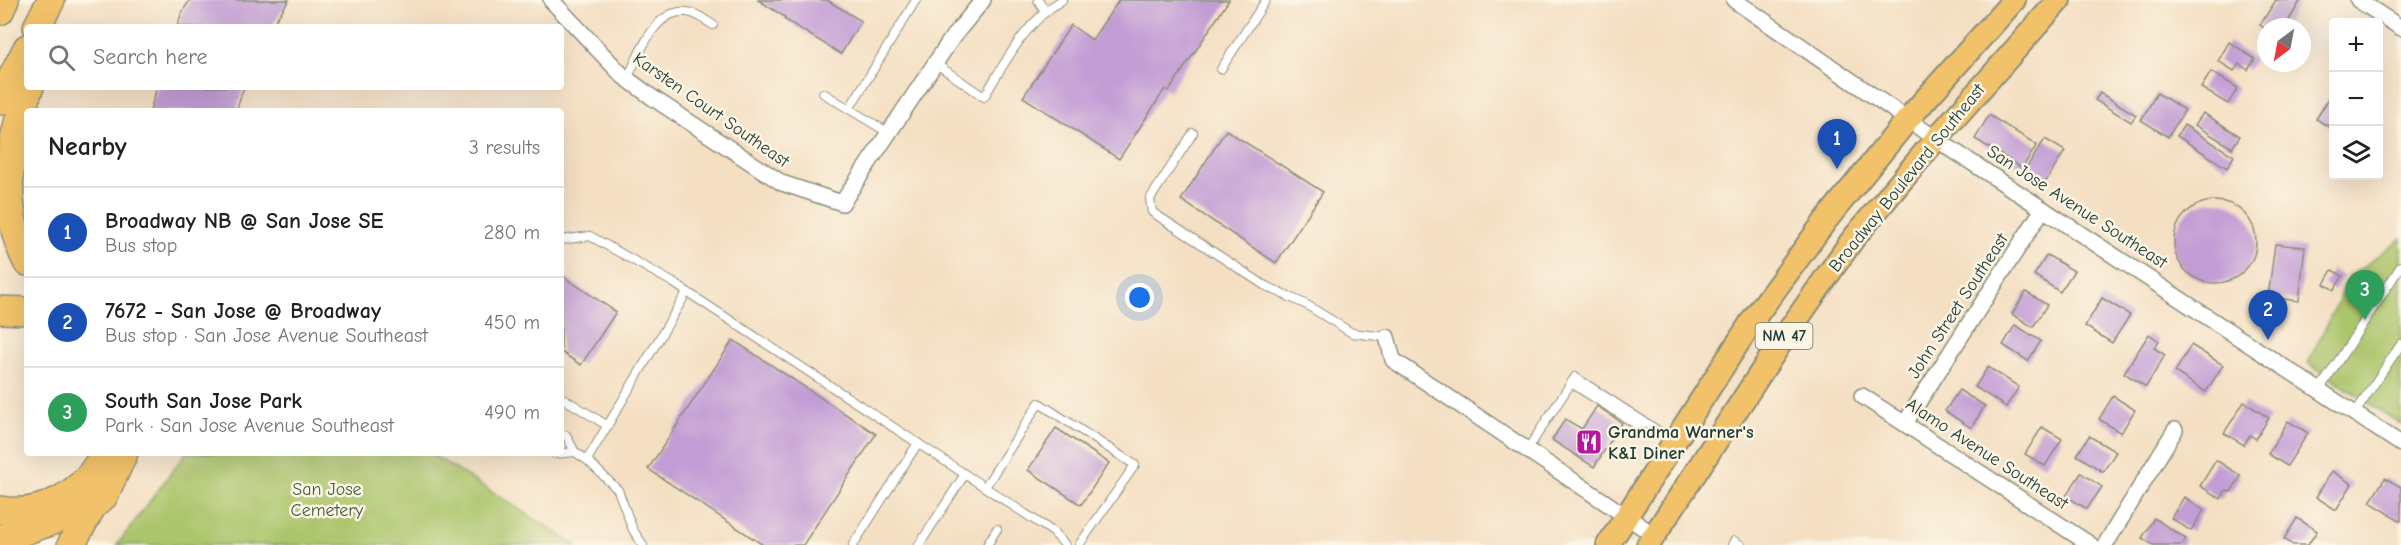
<!DOCTYPE html>
<html lang="en">
<head>
<meta charset="utf-8">
<style>
	:root { --surface:#fff; --page:#f2f2f2; --text:#202124; --muted:#757577; --line:#e0e0e0; --accent:#b5179e }
	body { margin:0; font-family:"Comic Neue",sans-serif; background:var(--page); color:var(--text) }
	.controls { position:absolute; right:18px; top:18px; display:grid; overflow:hidden; border-radius:6px; box-shadow:0 6px 24px #0002 }
	.controls button { width:54px; height:54px; display:grid; place-items:center; padding:0; border:0; border-bottom:2px solid var(--line); background:var(--surface); color:var(--text); font:30px sans-serif }
	.compass { position:absolute; left:2257px; top:18px; width:54px; height:54px; border-radius:50%; background:var(--surface); box-shadow:0 6px 24px #0002; rotate:212deg }
	.you { position:absolute; left:1140px; top:298px; width:21px; height:21px; margin:-15px; border:4px solid #fff; border-radius:50%; background:#1a73e8; box-shadow:0 0 0 9px #1a73e833 }
	.badge { display:grid; place-items:center; width:39px; height:39px; border-radius:50%; background:var(--accent); color:#fff; font-size:20px; font-weight:700 }
	.pin { position:absolute; translate:-50% -50px; filter:drop-shadow(0 2px 3px #0008) }
	.pin::after { content:''; position:absolute; top:32px; width:21px; height:18px; background:inherit; clip-path:polygon(0 0,100% 0,50% 100%) }
	.list { margin:0; padding:0; list-style:none }
	h2 { display:flex; justify-content:space-between; align-items:center; height:78px; margin:0; padding:0 24px; font-size:26px }
	h2 small { font-size:20px; font-weight:400; color:var(--muted) }
	.list li { display:grid; grid-template-columns:39px 1fr auto; gap:18px; align-items:center; box-sizing:border-box; height:90px; padding:0 24px; border-top:2px solid var(--line) }
	.list b { display:block; font-size:22px; white-space:nowrap }
	.list p { margin:0; font-size:20px; white-space:nowrap; color:var(--muted) }
	.list em { font-size:20px; font-style:normal; color:var(--muted) }
	.icon { flex:none; width:33px; height:33px; fill:none; stroke:currentColor; stroke-width:2; stroke-linecap:round; stroke-linejoin:round }
	.map { position:relative; flex:none; width:2401px; height:545px; overflow:hidden }
	.search { position:absolute; background:var(--surface); box-shadow:0 6px 24px #0002; left:24px; top:24px; width:540px; height:66px; display:flex; align-items:center; gap:15px; box-sizing:border-box; padding:0 21px; border-radius:6px; color:var(--muted); font-size:22px }
	.panel { position:absolute; background:var(--surface); box-shadow:0 6px 24px #0002; left:24px; top:108px; width:540px; height:348px; border-radius:6px }
	.map>svg:first-child { display:block }
	.green { fill:#abc56b; stroke:#658150; stroke-width:1.5 }
	.building { fill:#c29cd5 }
	.lines { fill:none; stroke-linecap:round; stroke-linejoin:round }
	.service-casing { stroke:#8a8e7b; stroke-width:10 }
	.minor-casing { stroke:#8a8e7b; stroke-width:18 }
	.primary-casing { stroke:#8a8e7b; stroke-width:26 }
	.motorway-casing { stroke:#8a8e7b; stroke-width:30 }
	.service { stroke:#fff; stroke-width:8 }
	.minor { stroke:#fff; stroke-width:15 }
	.primary { stroke:#f2c26a; stroke-width:22 }
	.motorway { stroke:#f2c26a; stroke-width:27 }
	.labels { text-anchor:middle; dominant-baseline:central; stroke-width:5; stroke-linejoin:round; paint-order:stroke }
	.shield { fill:#fcf5e5; stroke:#617469; stroke-width:1.5 }
	.shield-label { font-size:16px; font-weight:bold; fill:#1f3d34 }
	.street-label { font-size:18px; fill:#1f3d34; stroke:#fcf5e5 }
	.poi-label { font-size:18px; font-weight:bold; fill:#1f3d34; stroke:#fcf5e5; text-anchor:start }
	.park-label { font-size:18px; fill:#425f42; stroke:#fcf5e5 }
</style>
</head>
<body>
<div class="map">
<svg width="2401" height="545" viewBox="0 0 2401 545">
	<rect width="100%" height="100%" fill="#fcf5e5"/>
	<filter id="ink" filterUnits="userSpaceOnUse"><feTurbulence type="fractalNoise" baseFrequency=".0167" numOctaves="2"/><feDisplacementMap in="SourceGraphic" scale="12" xChannelSelector="R" yChannelSelector="G"/><feConvolveMatrix kernelMatrix="1 2 1 2 8 2 1 2 1" color-interpolation-filters="sRGB"/></filter>
	<filter id="wash" filterUnits="userSpaceOnUse"><feTurbulence type="fractalNoise" baseFrequency=".008" numOctaves="4" result="noise"/><feDisplacementMap in="SourceGraphic" scale="24" xChannelSelector="R" yChannelSelector="G"/><feGaussianBlur stdDeviation="1.35" result="paint"/><feColorMatrix in="noise" values="0 0 0 0 0 0 0 0 0 0 0 0 0 0 0 0 0 1.4 0 .05"/><feComposite in="paint" operator="in"/></filter>
	<g filter="url(#wash)">
		<rect width="100%" height="100%" fill="#f4dfc2"/>
		<g class="green">
			<polygon points="2401,238 2401,424 2308,363 2350,277"/>
			<polygon points="186,453 430,453 576,545 117,545"/>
		</g>
		<g id="blocks">
			<g class="building">
				<polygon points="190,0 289,0 271,27 177,27 182,12"/>
				<polygon points="758,0 827,0 861,21 841,54 784,19 785,17"/>
				<polygon points="1119,0 1229,0 1169,91 1165,89 1119,159 1023,97 1071,25 1092,40"/>
				<polygon points="2276,0 2301,0 2285,27 2266,27 2266,29 2260,25"/>
				<polygon points="2229,42 2255,59 2248,70 2239,64 2234,71 2218,61"/>
				<polygon points="2211,72 2238,88 2228,104 2201,88"/>
				<polygon points="157,87 244,87 236,111 150,111"/>
				<polygon points="2100,93 2136,115 2131,122 2095,100"/>
				<polygon points="2157,93 2185,110 2168,137 2141,120"/>
				<polygon points="2331,95 2334,97 2334,130 2316,119"/>
				<polygon points="2203,113 2240,136 2232,148 2195,125"/>
				<polygon points="1989,115 2037,145 2022,168 1975,139"/>
				<polygon points="2184,125 2234,156 2227,168 2177,136"/>
				<polygon points="1226,130 1323,192 1276,263 1181,200"/>
				<polygon points="2045,139 2065,151 2043,186 2023,173"/>
				<circle cx="2215" cy="242" r="41"/>
				<polygon points="2275,244 2305,247 2299,301 2268,297"/>
				<polygon points="2047,255 2074,271 2060,292 2034,275"/>
				<polygon points="2332,270 2343,276 2334,290 2324,284"/>
				<polygon points="561,275 616,312 581,365 561,352"/>
				<polygon points="2026,292 2047,305 2033,327 2012,314"/>
				<polygon points="2102,298 2130,315 2112,343 2085,326"/>
				<polygon points="2015,325 2041,341 2028,361 2003,345"/>
				<polygon points="2149,334 2159,341 2154,348 2165,355 2146,387 2124,373"/>
				<polygon points="733,340 876,434 803,545 763,545 648,469"/>
				<polygon points="2191,345 2223,365 2206,392 2175,372"/>
				<polygon points="1988,367 2019,387 2006,407 1975,387"/>
				<polygon points="1959,390 1985,406 1971,428 1945,411"/>
				<polygon points="2113,396 2135,410 2121,433 2099,419"/>
				<polygon points="2244,402 2269,418 2256,439 2250,435 2244,445 2224,433"/>
				<polygon points="1597,406 1622,423 1594,467 1552,440 1565,419 1582,429"/>
				<polygon points="2288,421 2308,433 2287,466 2268,454"/>
				<polygon points="2042,427 2062,439 2045,466 2025,454"/>
				<polygon points="1056,428 1109,463 1081,505 1028,470"/>
				<polygon points="2089,436 2116,452 2103,472 2077,455"/>
				<polygon points="2216,460 2241,476 2231,492 2226,490 2221,499 2200,486"/>
				<polygon points="2332,471 2352,484 2336,510 2316,497"/>
				<polygon points="2081,473 2102,487 2087,509 2066,496"/>
				<polygon points="2385,478 2401,487 2401,521 2370,502"/>
				<polygon points="2184,497 2204,510 2191,531 2171,518"/>
				<polygon points="2154,518 2186,539 2182,545 2153,545 2142,538"/>
				<polygon points="2297,518 2317,531 2308,545 2293,545 2284,539"/>
			</g>
		</g>
	</g>
	<g filter="url(#ink)">
		<use href="#blocks" fill-opacity="0" stroke="#8a8e7b" stroke-width="1.5"/>
		<g class="lines">
			<defs>
				<g id="service">
					<polyline points="1038,0 1045,11"/>
					<path d="M935 63 984 97C1006 61 1025 22 1062 0"/>
					<polyline points="1221,69 1266,0"/>
					<path d="M627 79C639 56 654 8 687 12 697 13 705 20 713 25"/>
					<polyline points="823,93 849,109"/>
					<polyline points="889,133 849,109 916,0"/>
					<polyline points="1193,133 1150,199 1152,212 1264,285 1307,305 1352,333 1387,337"/>
					<polyline points="561,240 590,236 672,282 1053,532 1065,545"/>
					<polyline points="1755,319 1781,338"/>
					<polyline points="1571,383 1637,425 1648,424"/>
					<polyline points="2319,390 2401,266"/>
					<polyline points="561,397 608,426"/>
					<polyline points="2355,413 2401,344"/>
					<polyline points="566,435 575,452"/>
					<polyline points="1527,450 1575,377 1674,441"/>
					<polyline points="555,454 575,452 587,460 618,490 633,530 643,545"/>
					<polyline points="587,460 687,292"/>
					<polyline points="985,487 1039,403 1135,465 1079,545"/>
					<polyline points="853,545 918,443"/>
					<polyline points="919,545 965,474"/>
					<polyline points="987,545 997,529"/>
					<polyline points="1732,545 1734,541 1741,545"/>
				</g>
				<g id="minor">
					<polyline points="551,0 623,76 653,98 782,183 842,203 952,38 983,0"/>
					<polyline points="1734,0 1936,139 2401,444"/>
					<polyline points="2358,0 2401,28"/>
					<polyline points="1387,337 1393,360 1654,535"/>
					<polyline points="1862,396 2091,545"/>
					<polyline points="1905,423 2043,209"/>
					<polyline points="2105,545 2175,430"/>
				</g>
				<g id="primary">
					<polyline points="1608,545 1754,318 1826,220 1908,119 2014,0"/>
					<polyline points="1648,545 1783,339 1853,239 1936,139 2059,0"/>
				</g>
				<g id="motorway">
					<polyline points="0,11 5,0"/>
					<polyline points="37,27 51,0"/>
					<polyline points="0,101 27,48"/>
					<path d="M27 262C0 209 7 144 30 87"/>
					<polyline points="0,310 27,311"/>
					<path d="M0 510C43 518 85 492 104 453"/>
					<polyline points="0,538 10,536 92,507 104,496 124,453"/>
					<polyline points="71,545 92,507"/>
				</g>
			</defs>
			<use href="#service" class="service-casing"/>
			<use href="#minor" class="minor-casing"/>
			<use href="#primary" class="primary-casing"/>
			<use href="#motorway" class="motorway-casing"/>
			<use href="#service" class="service"/>
			<use href="#minor" class="minor"/>
			<use href="#primary" class="primary"/>
			<use href="#motorway" class="motorway"/>
		</g>
	</g>
	<defs>
		<symbol id="restaurant-square" viewBox="-11 -11 22 22"><rect x="-9" y="-9" width="18" height="18" rx="4" fill="#b5179e" stroke="#fcf5e5"/><path d="M-5-6h1v4h1v-4h1v4h1v-4h1v5L-1.5 .5V6h-2V.5L-5-1ZM5-6V6H3V1.5H1.5Q1.5-4 5-6Z" fill="#fff"/></symbol>
	</defs>
	<g fill-rule="evenodd">
		<use href="#restaurant-square" x="1574" y="427" width="30" height="30"/>
	</g>
	<g class="labels">
		<rect class="shield" x="1755.5" y="323" width="57" height="26" rx="4.5"/>
		<g class="shield-label">
			<text x="1784" y="336">NM 47</text>
		</g>
		<g class="street-label">
			<text transform="translate(711 110) rotate(35)">Karsten Court Southeast</text>
			<text transform="translate(1907 178) rotate(-51)">Broadway Boulevard Southeast</text>
			<text transform="translate(2077 207) rotate(33)">San Jose Avenue Southeast</text>
			<text transform="translate(1958 306) rotate(-57)">John Street Southeast</text>
			<text transform="translate(1987 454) rotate(33)">Alamo Avenue Southeast</text>
		</g>
		<g class="poi-label">
			<text x="1608" y="432">Grandma Warner's<tspan x="1608" dy="21">K&amp;I Diner</tspan></text>
		</g>
		<g class="park-label">
			<text x="327" y="489">San Jose<tspan x="327" dy="21">Cemetery</tspan></text>
		</g>
	</g>
</svg>
<div class="controls">
<button>+</button>
<button>−</button>
<button><svg class="icon" aria-label="layers" viewBox="0 0 24 24"><path d="M12 4l9 5-9 5-9-5zM3 14l9 5 9-5"/></svg></button>
</div>
<svg class="compass" viewBox="-18 -18 36 36"><path d="M0-13l5 13h-10z" fill="#e53935"/><path d="M0 13l5-13h-10z" fill="#757577"/></svg>
<div class="you"></div>
<div class="pin badge" style="left:1837px;top:169px;background:#1a4fb4">1</div>
<div class="pin badge" style="left:2268px;top:340px;background:#1a4fb4">2</div>
<div class="pin badge" style="left:2365px;top:320px;background:#2e9e5b">3</div>
<div class="search"><svg class="icon" aria-label="search" viewBox="0 0 24 24"><circle cx="10" cy="10" r="6"/><path d="M15 15l6 6"/></svg>Search here</div>
<section class="panel">
<h2>Nearby<small>3 results</small></h2>
<ul class="list">
<li><span class="badge" style="background:#1a4fb4">1</span><div><b>Broadway NB @ San Jose SE</b><p>Bus stop</p></div><em>280 m</em></li>
<li><span class="badge" style="background:#1a4fb4">2</span><div><b>7672 - San Jose @ Broadway</b><p>Bus stop · San Jose Avenue Southeast</p></div><em>450 m</em></li>
<li><span class="badge" style="background:#2e9e5b">3</span><div><b>South San Jose Park</b><p>Park · San Jose Avenue Southeast</p></div><em>490 m</em></li>
</ul>
</section>
</div>
</body>
</html>
